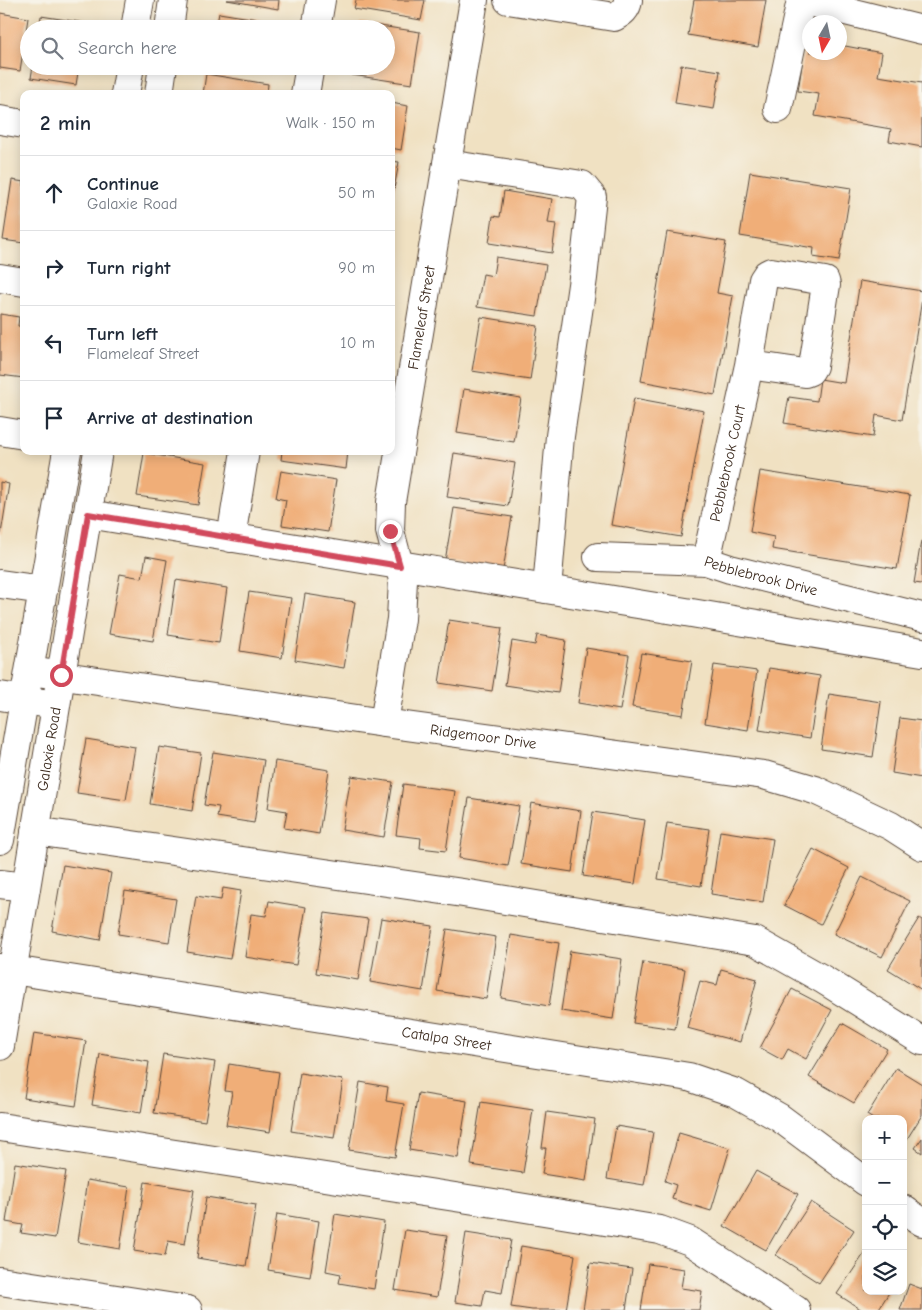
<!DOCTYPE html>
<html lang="en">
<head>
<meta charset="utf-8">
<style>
	:root { --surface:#fff; --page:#f6f6f7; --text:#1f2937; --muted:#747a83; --line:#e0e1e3 }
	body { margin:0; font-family:"Comic Neue",sans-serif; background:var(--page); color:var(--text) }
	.controls { position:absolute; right:15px; bottom:15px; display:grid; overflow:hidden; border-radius:10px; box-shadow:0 2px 12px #0003 }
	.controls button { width:45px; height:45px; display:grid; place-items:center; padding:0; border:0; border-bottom:1px solid var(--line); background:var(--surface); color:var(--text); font:25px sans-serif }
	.compass { position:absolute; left:802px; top:15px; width:45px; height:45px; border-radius:50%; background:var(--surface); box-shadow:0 2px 12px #0003; rotate:189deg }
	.stop { position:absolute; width:15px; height:15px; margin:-11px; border:4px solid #d1495b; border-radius:50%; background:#fff }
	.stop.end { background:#d1495b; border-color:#fff; box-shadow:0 1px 5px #0008 }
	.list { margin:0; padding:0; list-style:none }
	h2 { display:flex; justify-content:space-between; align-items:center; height:65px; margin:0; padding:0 20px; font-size:21px }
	h2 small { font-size:16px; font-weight:400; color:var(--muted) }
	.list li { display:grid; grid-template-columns:32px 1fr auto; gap:15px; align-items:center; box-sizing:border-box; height:75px; padding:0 20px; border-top:1px solid var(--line) }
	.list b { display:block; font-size:19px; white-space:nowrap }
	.list p { margin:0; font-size:16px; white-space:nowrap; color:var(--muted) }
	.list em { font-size:16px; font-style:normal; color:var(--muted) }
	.icon { flex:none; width:28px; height:28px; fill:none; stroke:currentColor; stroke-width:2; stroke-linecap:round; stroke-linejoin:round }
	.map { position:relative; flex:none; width:922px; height:1310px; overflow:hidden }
	.search { position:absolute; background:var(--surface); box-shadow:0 2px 12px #0003; left:20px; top:20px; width:375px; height:55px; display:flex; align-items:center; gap:12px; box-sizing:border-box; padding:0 18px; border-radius:28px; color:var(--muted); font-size:19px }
	.panel { position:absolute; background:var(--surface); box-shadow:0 2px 12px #0003; left:20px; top:90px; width:375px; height:365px; border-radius:10px }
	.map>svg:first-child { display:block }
	.building { fill:#f0ae78 }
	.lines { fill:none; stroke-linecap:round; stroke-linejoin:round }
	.minor-casing { stroke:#564537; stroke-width:30 }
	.minor { stroke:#fff; stroke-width:28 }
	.route { stroke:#d1495b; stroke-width:6 }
	.labels { text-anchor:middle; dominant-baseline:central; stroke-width:4.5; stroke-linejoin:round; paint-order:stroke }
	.street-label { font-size:15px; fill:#3b2a1e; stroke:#f7f3e8 }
</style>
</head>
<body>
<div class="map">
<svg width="922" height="1310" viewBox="0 0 922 1310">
	<rect width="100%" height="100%" fill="#f7f3e8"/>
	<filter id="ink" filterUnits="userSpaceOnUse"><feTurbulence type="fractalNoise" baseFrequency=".02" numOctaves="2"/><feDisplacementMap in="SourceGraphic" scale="10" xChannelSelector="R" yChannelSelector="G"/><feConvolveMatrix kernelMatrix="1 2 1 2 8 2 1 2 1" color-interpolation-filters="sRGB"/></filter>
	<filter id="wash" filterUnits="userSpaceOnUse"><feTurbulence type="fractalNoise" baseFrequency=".0096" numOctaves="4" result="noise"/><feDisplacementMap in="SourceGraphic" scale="20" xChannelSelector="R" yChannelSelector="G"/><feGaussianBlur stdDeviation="1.12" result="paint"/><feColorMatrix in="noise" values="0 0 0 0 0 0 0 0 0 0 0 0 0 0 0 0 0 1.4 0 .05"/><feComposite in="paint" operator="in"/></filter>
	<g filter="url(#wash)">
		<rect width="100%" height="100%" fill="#f0e1c2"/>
		<g id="blocks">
			<g class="building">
				<polygon points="227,0 279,0 278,9"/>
				<polygon points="356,0 425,0 421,20 354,9"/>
				<polygon points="694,0 766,0 758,47 688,35"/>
				<polygon points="0,13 28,18 20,71 0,68"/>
				<polygon points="219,13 282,23 281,29 216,29"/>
				<polygon points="41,16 86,23 85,29 39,29"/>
				<polygon points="360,23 420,32 412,84 352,75 354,66 386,66 386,29 359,29"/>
				<polygon points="806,39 810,40 810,52 840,52 840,45 882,53 878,76 922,83 922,147 889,141 891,129 815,116 819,94 798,91"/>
				<polygon points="681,65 720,71 714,109 675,103"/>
				<polygon points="33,66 79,66 76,85 31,78"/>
				<polygon points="241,66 275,66 274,73"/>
				<polygon points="206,74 268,84 267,94 203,94"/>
				<polygon points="391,103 408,106 401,150 391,148"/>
				<polygon points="391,161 399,162 392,200 391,200"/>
				<polygon points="750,172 851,188 839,261 813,257 814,248 740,236"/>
				<polygon points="12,180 24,182 24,243 3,240"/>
				<polygon points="504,191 552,199 548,223 556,224 552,253 489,243 493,216 500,217"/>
				<polygon points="667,232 726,242 717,293 733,296 715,395 641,381"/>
				<polygon points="496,257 546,265 537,316 477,307 483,274 493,276"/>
				<polygon points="860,281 922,291 922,299 902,420 876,415 873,437 784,423 789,397 817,401 820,379 844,383"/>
				<polygon points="0,314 19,317 18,326 24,327 24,378 0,375"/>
				<polygon points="481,317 538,326 530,380 472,371"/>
				<polygon points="464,389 521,398 514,442 457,433"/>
				<polygon points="634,398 704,411 681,537 611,525"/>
				<polygon points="282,451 348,451 346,469 281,460"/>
				<polygon points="144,453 205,463 198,505 137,496"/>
				<polygon points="454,453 515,463 508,506 447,497"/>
				<polygon points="281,471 336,480 328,532 282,525 286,500 276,498"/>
				<polygon points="760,471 910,495 897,569 772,549 774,537 750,532"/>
				<polygon points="0,482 9,484 1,534 0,534"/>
				<polygon points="454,508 512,517 503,570 445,561"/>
				<polygon points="921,541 922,541 922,584 914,583"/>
				<polygon points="146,556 167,560 153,641 109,634 120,574 142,578"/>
				<polygon points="176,580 227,588 219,643 168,635"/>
				<polygon points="249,592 291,598 282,658 240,651"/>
				<polygon points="305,594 355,602 344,668 295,660"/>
				<polygon points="449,620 502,628 492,691 439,683"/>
				<polygon points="537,635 566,640 558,693 505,685 512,641 535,645"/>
				<polygon points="586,648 629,655 620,710 578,703"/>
				<polygon points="641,653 692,661 683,715 632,707"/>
				<polygon points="714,665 757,671 748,730 705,723"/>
				<polygon points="769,668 820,676 810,738 759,730"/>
				<polygon points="829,694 881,702 873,757 821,749"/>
				<polygon points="900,718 922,721 922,778 892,773"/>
				<polygon points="86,739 135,747 126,800 77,793"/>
				<polygon points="159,747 201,753 192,811 150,804"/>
				<polygon points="213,752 264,760 254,823 217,817 219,807 204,805"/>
				<polygon points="275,761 329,770 319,834 284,828 287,811 268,808"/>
				<polygon points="351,776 393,782 384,837 342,830"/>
				<polygon points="403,784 455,791 446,851 420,848 421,838 396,835"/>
				<polygon points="469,798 519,806 508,866 459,858"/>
				<polygon points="531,803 581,811 572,872 521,864"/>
				<polygon points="593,812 645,820 635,884 583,876"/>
				<polygon points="667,823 709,829 701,886 658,879"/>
				<polygon points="720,831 773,839 763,902 711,894"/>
				<polygon points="813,849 849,868 821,924 784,905"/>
				<polygon points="63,865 111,873 100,940 52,931"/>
				<polygon points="862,877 910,901 882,957 834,934"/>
				<polygon points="223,888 241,891 230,959 187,952 196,896 221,900"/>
				<polygon points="125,891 176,899 169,942 118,934"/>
				<polygon points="269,901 306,907 296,965 245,957 251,914 266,916"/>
				<polygon points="325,913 368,919 358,980 316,973"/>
				<polygon points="381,918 433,926 423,991 370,982"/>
				<polygon points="919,918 922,920 922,990 888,969"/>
				<polygon points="447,929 496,937 486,999 437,991"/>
				<polygon points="511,935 559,943 549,1006 501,998"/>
				<polygon points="570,951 622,959 613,1019 561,1011"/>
				<polygon points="643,962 685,969 675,1029 633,1023"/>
				<polygon points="721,969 757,979 740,1042 687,1028 700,981 717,985"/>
				<polygon points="792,989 832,1010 806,1059 788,1049 782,1060 760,1048"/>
				<polygon points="842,1023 887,1049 854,1103 809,1077"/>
				<polygon points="34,1033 86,1041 76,1106 24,1098"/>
				<polygon points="100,1054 149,1062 141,1113 92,1105"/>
				<polygon points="163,1054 215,1062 205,1121 154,1113"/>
				<polygon points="229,1064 279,1072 270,1132 226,1125 232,1092 225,1091"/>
				<polygon points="896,1068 922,1084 922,1115 907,1139 903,1137 903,1119 873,1119 867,1115"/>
				<polygon points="300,1073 343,1080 334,1138 291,1131"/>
				<polygon points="360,1082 388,1087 386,1101 404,1104 395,1157 349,1150"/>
				<polygon points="418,1093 467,1101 458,1158 409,1150"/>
				<polygon points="481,1102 533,1110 523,1173 471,1165"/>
				<polygon points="547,1112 595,1119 586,1181 542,1174 546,1148 542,1148"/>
				<polygon points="616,1126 653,1132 644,1185 607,1179"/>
				<polygon points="679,1133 730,1148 711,1211 672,1199 676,1185 665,1181"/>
				<polygon points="922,1138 922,1153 915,1148"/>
				<polygon points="15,1163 66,1171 55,1238 21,1233 23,1225 6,1222"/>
				<polygon points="756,1171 798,1194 766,1250 724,1226"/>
				<polygon points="87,1180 129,1187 120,1249 78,1242"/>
				<polygon points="145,1182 194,1190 185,1244 168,1241 165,1256 134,1251"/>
				<polygon points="206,1197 256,1205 246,1266 197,1258"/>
				<polygon points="811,1202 854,1230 819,1283 776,1255"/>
				<polygon points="277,1214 319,1221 310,1277 268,1270"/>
				<polygon points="335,1214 384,1222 374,1289 339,1283 341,1274 326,1271"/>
				<polygon points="405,1230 447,1236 437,1297 395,1290"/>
				<polygon points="466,1233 511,1240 502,1293 485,1290 482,1306 455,1302"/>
				<polygon points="521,1246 575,1255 566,1310 532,1310 511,1307"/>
				<polygon points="866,1251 866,1291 890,1291 878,1310 862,1310 837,1294"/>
				<polygon points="590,1263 632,1269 626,1310 583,1310"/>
				<polygon points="648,1264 684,1269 681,1288 702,1291 699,1310 641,1310"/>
				<polygon points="909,1284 922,1289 922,1310 900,1310"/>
			</g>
		</g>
	</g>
	<g filter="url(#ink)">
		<use href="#blocks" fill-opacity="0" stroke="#564537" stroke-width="1"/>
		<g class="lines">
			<defs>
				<g id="minor">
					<path d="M508 0 614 17C622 13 627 9 628 0"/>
					<polyline points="135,29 140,0"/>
					<polyline points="169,29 173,0"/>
					<polyline points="316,29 321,0"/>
					<polyline points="125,94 130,66"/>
					<polyline points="159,94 163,66"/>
					<polyline points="305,94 310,66"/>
					<polyline points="778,109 801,0 922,30"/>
					<polyline points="0,120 24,124"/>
					<polyline points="447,164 582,185 592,197 583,278 560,436 547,589"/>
					<polyline points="0,278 24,282"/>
					<polyline points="0,431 24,435"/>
					<polyline points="88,514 656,607 922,652"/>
					<polyline points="231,538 245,451"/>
					<path id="s1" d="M598 557 706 561 730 569 922 617"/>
					<path id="s2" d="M706 561 749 365 763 280 767 274 771 272 825 281 826 285 813 366 810 371 805 373 749 365"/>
					<polyline points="0,584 43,590"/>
					<path id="s3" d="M30 671 384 723 764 775 815 790 891 826 922 846"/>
					<polyline points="0,696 43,703"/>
					<path id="s4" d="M384 723 401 619 403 580 390 531 391 502 474 0"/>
					<polyline points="35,831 463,893 755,941 824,980 922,1041"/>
					<polyline points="0,840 67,451"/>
					<polyline points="0,884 26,887"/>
					<path id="s5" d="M0 968 689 1077 736 1093 780 1118 866 1182"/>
					<path id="s6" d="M0 1046 98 451"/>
					<polyline points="0,1127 507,1205 660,1230 690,1241 796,1310"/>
					<polyline points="903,1209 922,1222"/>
					<polyline points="0,1281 188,1310"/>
				</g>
			</defs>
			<use href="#minor" class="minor-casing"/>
			<use href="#minor" class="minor"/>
		</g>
	</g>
	<g class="lines" filter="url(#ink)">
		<polyline class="route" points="61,675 88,514 400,566 390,531"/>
	</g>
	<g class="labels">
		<g class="street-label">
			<text stroke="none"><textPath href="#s4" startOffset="411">Flameleaf Street</textPath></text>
			<text stroke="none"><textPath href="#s2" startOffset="100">Pebblebrook Court</textPath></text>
			<text stroke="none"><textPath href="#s1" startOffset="165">Pebblebrook Drive</textPath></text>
			<text stroke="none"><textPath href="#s3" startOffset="458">Ridgemoor Drive</textPath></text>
			<text stroke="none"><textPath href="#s6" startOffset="301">Galaxie Road</textPath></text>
			<text stroke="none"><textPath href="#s5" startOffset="452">Catalpa Street</textPath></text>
		</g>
	</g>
</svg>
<div class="controls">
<button>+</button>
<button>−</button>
<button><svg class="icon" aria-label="locate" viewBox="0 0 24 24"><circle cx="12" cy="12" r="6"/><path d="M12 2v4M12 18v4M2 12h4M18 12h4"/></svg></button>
<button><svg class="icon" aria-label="layers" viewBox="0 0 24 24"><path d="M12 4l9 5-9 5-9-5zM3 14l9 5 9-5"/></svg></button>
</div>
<svg class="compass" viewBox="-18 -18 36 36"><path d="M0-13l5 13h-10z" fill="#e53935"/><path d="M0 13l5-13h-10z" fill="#747a83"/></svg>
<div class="stop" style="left:61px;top:675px"></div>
<div class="stop end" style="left:390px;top:531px"></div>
<div class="search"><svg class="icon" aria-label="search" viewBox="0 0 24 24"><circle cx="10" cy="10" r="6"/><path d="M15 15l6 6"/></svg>Search here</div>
<section class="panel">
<h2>2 min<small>Walk · 150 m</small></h2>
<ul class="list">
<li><svg class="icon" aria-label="ahead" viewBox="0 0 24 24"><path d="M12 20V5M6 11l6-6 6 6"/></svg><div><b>Continue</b><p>Galaxie Road</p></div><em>50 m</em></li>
<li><svg class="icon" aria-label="right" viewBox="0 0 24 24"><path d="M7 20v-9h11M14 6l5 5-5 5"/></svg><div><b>Turn right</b></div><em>90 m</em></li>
<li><svg class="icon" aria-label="left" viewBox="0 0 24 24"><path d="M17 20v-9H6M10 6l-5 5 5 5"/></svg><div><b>Turn left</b><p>Flameleaf Street</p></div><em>10 m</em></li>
<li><svg class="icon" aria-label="arrive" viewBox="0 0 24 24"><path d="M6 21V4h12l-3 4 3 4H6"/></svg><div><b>Arrive at destination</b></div></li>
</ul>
</section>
</div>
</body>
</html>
